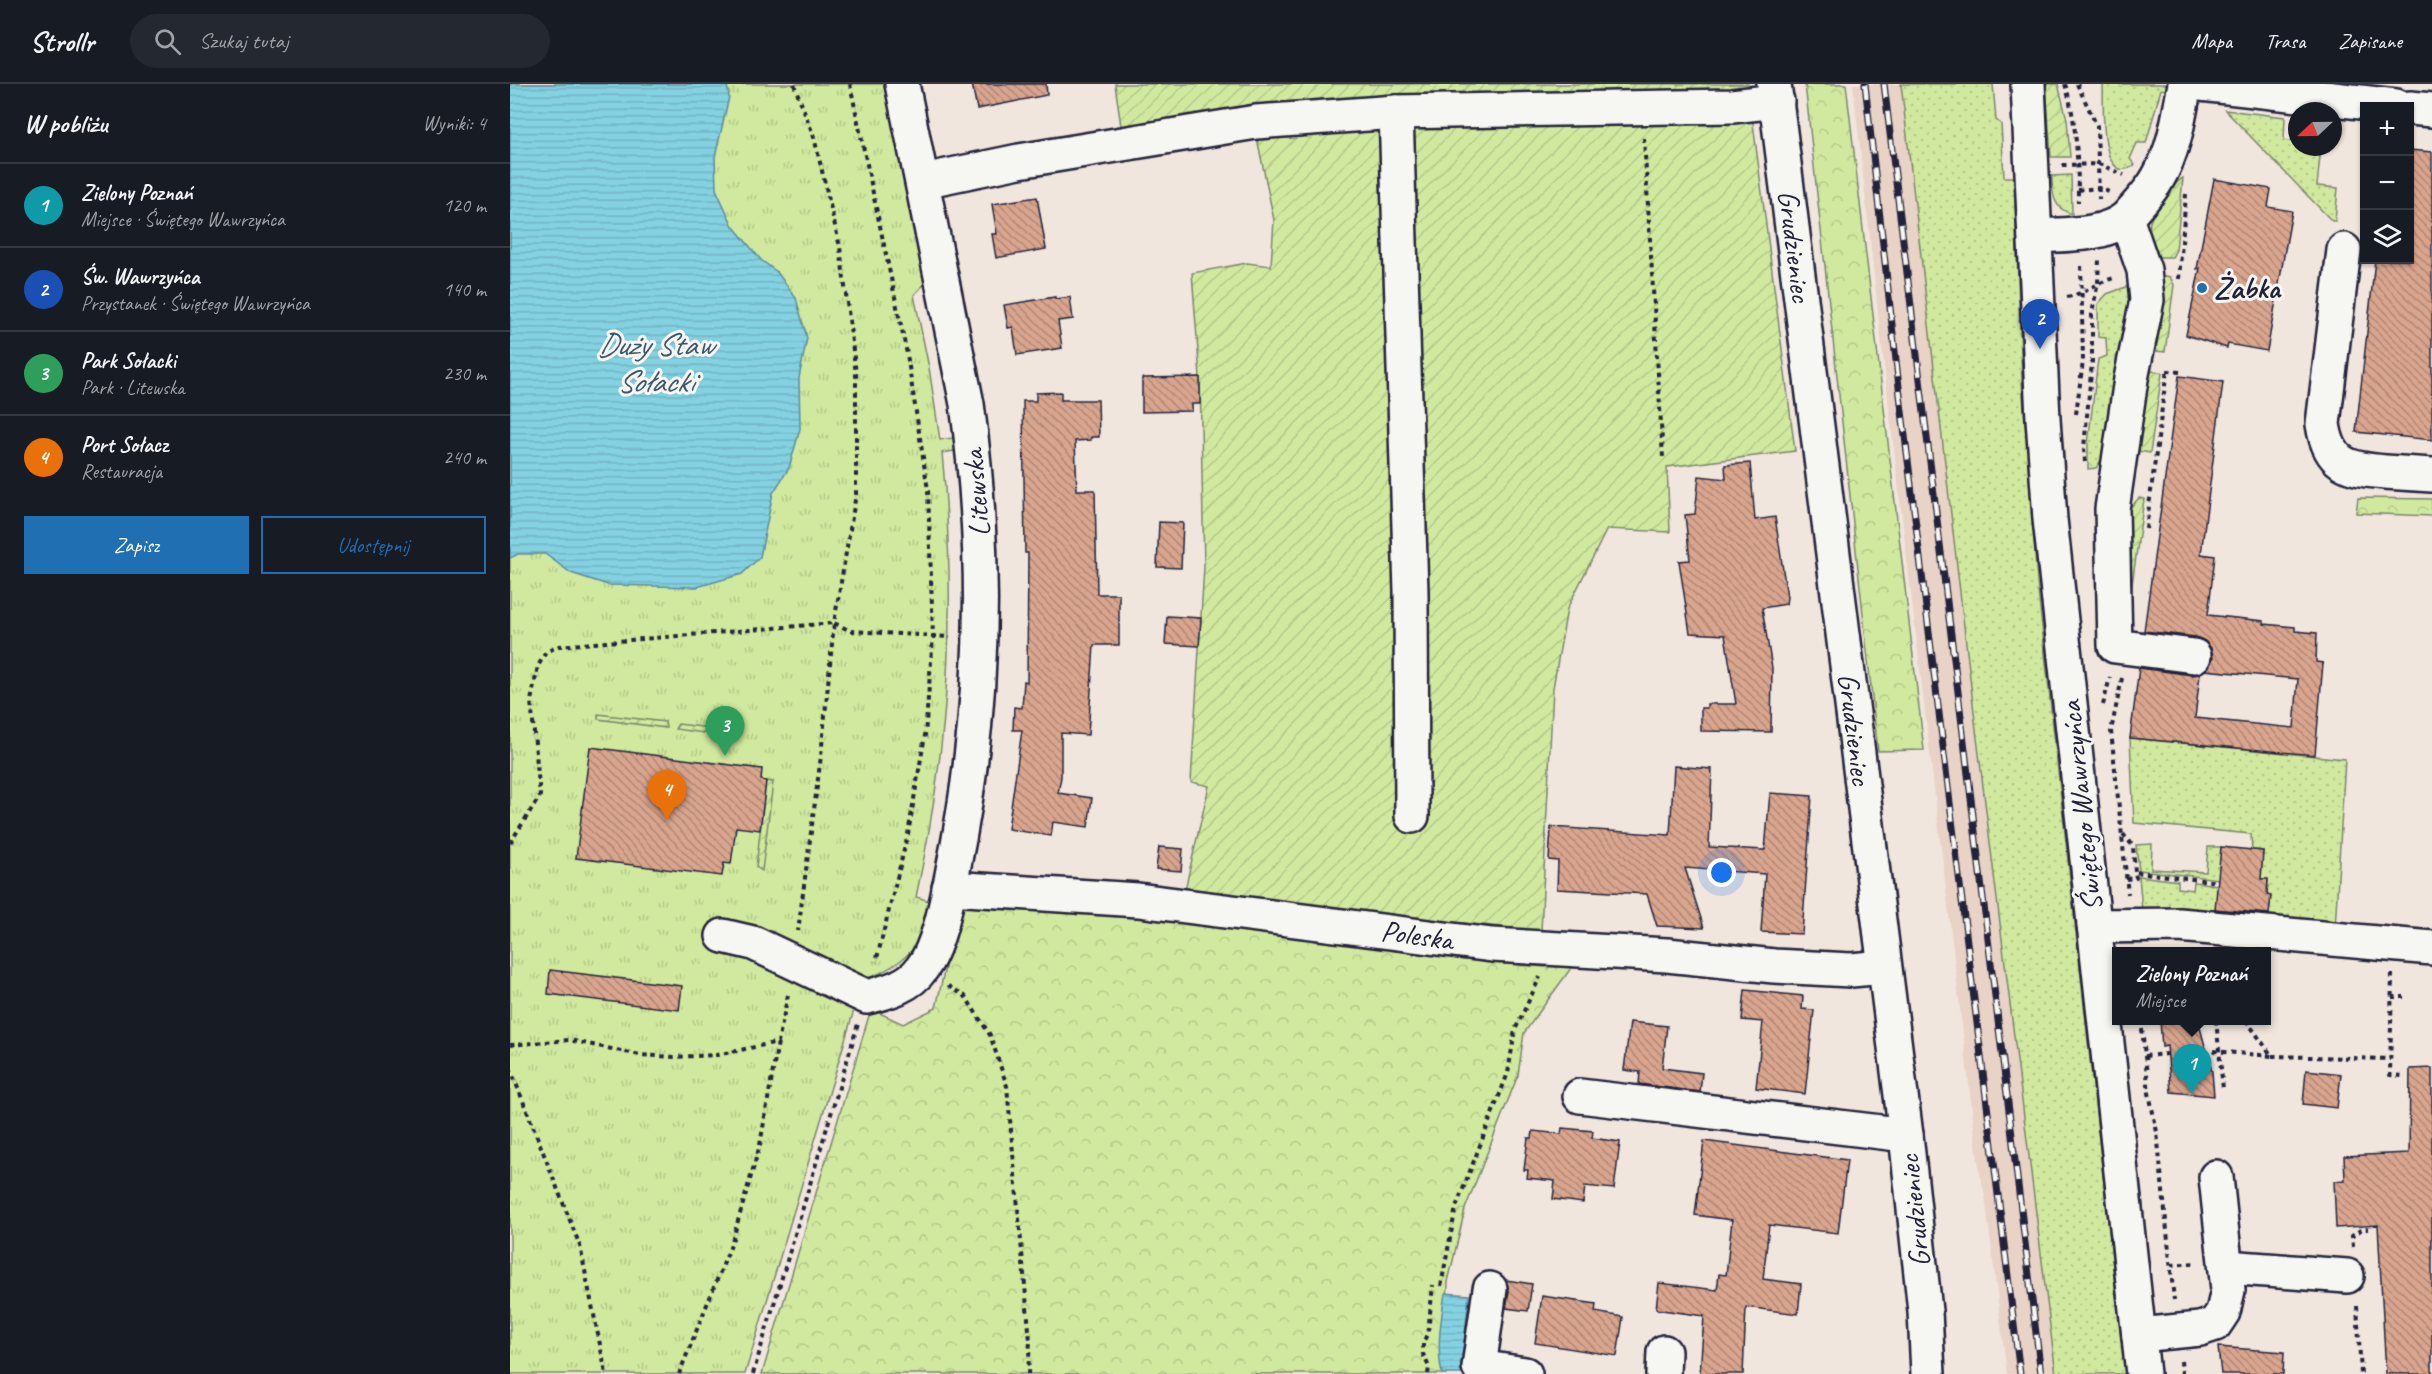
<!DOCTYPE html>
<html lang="pl">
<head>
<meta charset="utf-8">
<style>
	:root { --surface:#171b24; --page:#242831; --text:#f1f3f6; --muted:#9ea1a6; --line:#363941; --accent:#1f6fb2 }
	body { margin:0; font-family:Caveat,sans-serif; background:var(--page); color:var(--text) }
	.controls { position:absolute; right:18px; top:18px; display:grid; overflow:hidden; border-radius:0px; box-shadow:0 2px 4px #0004 }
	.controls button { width:54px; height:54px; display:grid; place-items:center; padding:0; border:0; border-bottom:2px solid var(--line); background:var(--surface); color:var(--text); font:30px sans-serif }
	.compass { position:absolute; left:1778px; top:18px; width:54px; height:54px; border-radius:50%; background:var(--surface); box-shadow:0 2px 4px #0004; rotate:248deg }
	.you { position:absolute; left:1212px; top:789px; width:21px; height:21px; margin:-15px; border:4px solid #fff; border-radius:50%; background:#1a73e8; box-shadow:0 0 0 9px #1a73e833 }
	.badge { display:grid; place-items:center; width:39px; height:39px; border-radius:50%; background:var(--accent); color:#fff; font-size:20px; font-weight:700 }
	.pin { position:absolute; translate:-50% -50px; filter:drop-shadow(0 2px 3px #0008) }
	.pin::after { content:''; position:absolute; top:32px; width:21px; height:18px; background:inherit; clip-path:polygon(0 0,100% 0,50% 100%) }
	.popup { position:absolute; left:1602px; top:863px; width:159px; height:78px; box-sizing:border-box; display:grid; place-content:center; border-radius:0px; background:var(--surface); filter:drop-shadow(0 2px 4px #0005); font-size:20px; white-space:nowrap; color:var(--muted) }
	.popup b { font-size:22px; color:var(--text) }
	.popup::after { content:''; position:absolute; left:50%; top:100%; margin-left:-12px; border:12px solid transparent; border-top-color:var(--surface) }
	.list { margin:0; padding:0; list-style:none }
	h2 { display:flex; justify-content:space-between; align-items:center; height:78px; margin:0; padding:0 24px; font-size:26px }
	h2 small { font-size:20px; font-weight:400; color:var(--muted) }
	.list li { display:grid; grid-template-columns:39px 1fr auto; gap:18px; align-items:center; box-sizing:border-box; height:84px; padding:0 24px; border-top:2px solid var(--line) }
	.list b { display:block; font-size:22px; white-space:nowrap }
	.list p { margin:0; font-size:20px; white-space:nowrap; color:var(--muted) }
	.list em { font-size:20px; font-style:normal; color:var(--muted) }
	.actions { display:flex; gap:12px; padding:18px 24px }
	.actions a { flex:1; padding:14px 0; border:2px solid var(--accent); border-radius:0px; text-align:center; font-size:21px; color:var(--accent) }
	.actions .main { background:var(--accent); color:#fff }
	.icon { flex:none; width:33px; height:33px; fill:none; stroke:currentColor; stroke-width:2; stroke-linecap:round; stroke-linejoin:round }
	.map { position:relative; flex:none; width:1922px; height:1290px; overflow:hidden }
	header { display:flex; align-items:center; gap:36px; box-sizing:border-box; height:84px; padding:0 30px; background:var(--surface); border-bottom:2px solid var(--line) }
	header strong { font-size:28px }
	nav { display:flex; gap:33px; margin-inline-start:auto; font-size:21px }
	.search { width:420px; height:54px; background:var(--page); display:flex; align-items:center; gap:15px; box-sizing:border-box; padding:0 21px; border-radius:33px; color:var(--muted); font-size:22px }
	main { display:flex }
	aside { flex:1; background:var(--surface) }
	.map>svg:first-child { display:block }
	.built { fill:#e9d2c6 }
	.grass { fill:url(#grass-dots); stroke:#7a866c; stroke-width:1.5 }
	.forest { fill:url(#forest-crowns); stroke:#7a866c; stroke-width:1.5 }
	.park { fill:url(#park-tufts); stroke:#7a866c; stroke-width:1.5 }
	.garden { fill:url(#garden-furrows); stroke:#7a866c; stroke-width:1.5 }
	.water { fill:url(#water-rules); stroke:#5c8b9f; stroke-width:1.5 }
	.building { fill:url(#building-back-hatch); stroke:#22223b; stroke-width:1.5 }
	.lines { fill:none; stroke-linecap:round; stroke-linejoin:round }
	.minor-casing { stroke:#22223b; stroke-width:38 }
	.path { stroke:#22223b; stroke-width:4; stroke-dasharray:4.5 4.5; stroke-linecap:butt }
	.minor { stroke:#f6f6f2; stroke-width:33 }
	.rail-casing { stroke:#22223b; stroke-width:7 }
	.rail { stroke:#f6f6f2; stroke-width:4.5; stroke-dasharray:14; stroke-linecap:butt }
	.poi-dot { fill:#1f6fb2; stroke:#f6f6f2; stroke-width:2 }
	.labels { text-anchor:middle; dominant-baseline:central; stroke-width:6; stroke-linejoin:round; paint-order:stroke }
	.street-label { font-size:30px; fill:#22223b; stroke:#f6f6f2 }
	.poi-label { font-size:30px; font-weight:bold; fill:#22223b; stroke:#f6f6f2; text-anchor:start }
	.water-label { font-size:32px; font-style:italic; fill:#3f576d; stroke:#f6f6f2 }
</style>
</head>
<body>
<header>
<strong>Strollr</strong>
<div class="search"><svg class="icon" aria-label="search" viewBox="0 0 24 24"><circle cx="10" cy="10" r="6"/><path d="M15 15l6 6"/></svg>Szukaj tutaj</div>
<nav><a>Mapa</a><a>Trasa</a><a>Zapisane</a></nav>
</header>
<main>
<aside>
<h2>W pobliżu<small>Wyniki: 4</small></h2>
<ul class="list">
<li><span class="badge" style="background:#0f9aa8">1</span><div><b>Zielony Poznań</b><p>Miejsce · Świętego Wawrzyńca</p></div><em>120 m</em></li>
<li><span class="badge" style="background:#1a4fb4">2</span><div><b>Św. Wawrzyńca</b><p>Przystanek · Świętego Wawrzyńca</p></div><em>140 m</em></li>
<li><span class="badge" style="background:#2e9e5b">3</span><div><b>Park Sołacki</b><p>Park · Litewska</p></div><em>230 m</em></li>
<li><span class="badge" style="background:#e8710a">4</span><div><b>Port Sołacz</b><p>Restauracja</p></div><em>240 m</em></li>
</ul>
<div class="actions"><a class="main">Zapisz</a><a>Udostępnij</a></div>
</aside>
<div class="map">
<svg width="1922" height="1290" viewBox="0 0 1922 1290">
	<defs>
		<pattern id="grass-dots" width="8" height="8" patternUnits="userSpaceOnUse" patternTransform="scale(1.5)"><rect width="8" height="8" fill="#d1e99e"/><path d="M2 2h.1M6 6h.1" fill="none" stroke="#b3c889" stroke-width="1.8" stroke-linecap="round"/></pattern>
		<pattern id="forest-crowns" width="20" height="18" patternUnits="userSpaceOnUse" patternTransform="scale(1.5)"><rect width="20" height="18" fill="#d1e99e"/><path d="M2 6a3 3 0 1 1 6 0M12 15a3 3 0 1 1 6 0" fill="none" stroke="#b3c889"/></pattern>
		<pattern id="park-tufts" width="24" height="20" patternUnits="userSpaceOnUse" patternTransform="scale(1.5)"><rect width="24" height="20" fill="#d1e99e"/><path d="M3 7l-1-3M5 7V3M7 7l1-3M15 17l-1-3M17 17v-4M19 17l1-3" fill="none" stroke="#b3c889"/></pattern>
		<pattern id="garden-furrows" width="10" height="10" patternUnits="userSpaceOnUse" patternTransform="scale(1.5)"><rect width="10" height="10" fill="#d1e99e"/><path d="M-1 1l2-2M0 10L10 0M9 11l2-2" fill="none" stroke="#b3c889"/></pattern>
		<pattern id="water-rules" width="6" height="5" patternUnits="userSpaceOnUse" patternTransform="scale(1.5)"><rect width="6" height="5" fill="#83d1e1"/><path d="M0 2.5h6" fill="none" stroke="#71b3c2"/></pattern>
		<pattern id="building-back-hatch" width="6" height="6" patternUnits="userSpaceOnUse" patternTransform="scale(1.5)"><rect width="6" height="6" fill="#d9a58e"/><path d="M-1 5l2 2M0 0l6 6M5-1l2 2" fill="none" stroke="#b08675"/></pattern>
	</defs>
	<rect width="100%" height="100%" fill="#f0e6de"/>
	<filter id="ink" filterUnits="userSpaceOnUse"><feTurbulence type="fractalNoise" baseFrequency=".0167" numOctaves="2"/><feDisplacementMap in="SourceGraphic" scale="12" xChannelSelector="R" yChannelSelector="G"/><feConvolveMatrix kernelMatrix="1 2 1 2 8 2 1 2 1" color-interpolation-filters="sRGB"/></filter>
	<g filter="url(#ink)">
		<polygon class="built" points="1343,0 1391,0 1467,654 1546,1290 1497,1290 1475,1112 1469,1085 1374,281"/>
		<g class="grass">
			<polygon points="1391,0 1483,0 1486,36 1491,40 1494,93 1504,93 1512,298 1527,498 1615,1290 1546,1290 1467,654"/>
			<path d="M1593 0H1662L1661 7 1651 5 1636 59H1627L1620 75 1625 81C1588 106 1594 18 1593 0Z"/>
			<polygon points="1715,26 1775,33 1774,56 1787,58 1787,63 1811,63 1807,102 1828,104 1825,137 1822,137"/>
			<path d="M1561 91 1562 130C1543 125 1542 109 1542 92Z"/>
			<polygon points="1621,201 1622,224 1596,369 1586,384 1578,385 1578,360 1588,275 1597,272 1596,254 1588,253 1588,220 1597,210"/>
			<polygon points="1620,654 1835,675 1825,845 1758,838 1761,811 1757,810 1758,796 1751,795 1753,767 1742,766 1741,750 1624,739"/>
			<polygon points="1642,760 1641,785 1696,788 1698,763 1711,763 1709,795 1629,786 1626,761"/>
			<polygon points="1629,792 1668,797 1668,804 1683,806 1684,798 1708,801 1705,833 1632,826"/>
		</g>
		<g class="forest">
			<polygon points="1295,0 1336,0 1414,666 1368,667"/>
			<polygon points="1848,414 1922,415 1922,432 1846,429"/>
			<polygon points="450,816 601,822 815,851 946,875 1035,883 1069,873 1014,949 1008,991 955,1125 938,1198 934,1290 252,1290 361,925 393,940 426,924"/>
		</g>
		<path class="park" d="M0 0H379L420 194 404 211 419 284 430 356 449 353 451 366 432 369C447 523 439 662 406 813L424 818C419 829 416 843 410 854 399 876 375 888 353 896L235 1290H0Z"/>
		<g class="garden">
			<polygon points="605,0 1238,0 1285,367 1157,383 1160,448 1097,445 1057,525 1043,604 1031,847 674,810 699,702 681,698 694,483 690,293 682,189 737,179 761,182 764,136 746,49 612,49"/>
			<polygon points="1536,0 1548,0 1557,35 1560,73 1541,73"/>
			<path d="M1673 94 1666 166 1662 173H1647C1636 138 1635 140 1657 112 1663 104 1665 98 1673 94Z"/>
			<polygon points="1650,191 1660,193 1664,201 1655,268 1645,267 1642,261"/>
			<polygon points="1642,287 1652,289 1640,369 1628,367 1622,363 1635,289"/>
			<polygon points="1629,414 1634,415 1621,508 1616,505 1617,427"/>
			<polygon points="88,630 155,638 156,644 88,635"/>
			<polygon points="168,640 216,646 215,652 165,645"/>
			<polygon points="256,697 263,698 252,787 246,783"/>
		</g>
		<g class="water">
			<polygon points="0,0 217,0 219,13 205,73 206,105 223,142 251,176 267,188 286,214 297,254 289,294 290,345 279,384 263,409 250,473 232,490 187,503 98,501 61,489 35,470 8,470 0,474"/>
			<path d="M935 1209 959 1211 951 1290H932C926 1262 931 1237 935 1209Z"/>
		</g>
		<g class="building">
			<polygon points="462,0 536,0 537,11 467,25"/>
			<polygon points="1899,66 1922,68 1922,356 1846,348 1865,176 1899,176"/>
			<polygon points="1704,95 1761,105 1758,123 1782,127 1757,267 1718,260 1717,264 1676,251 1690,184 1687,185"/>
			<polygon points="527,113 536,165 486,174 482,150 487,150 482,120"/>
			<polygon points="545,213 545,215 560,213 563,235 548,237 552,264 507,271 503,243 498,244 494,221"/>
			<polygon points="1669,292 1713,298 1691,470 1705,472 1698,531 1754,537 1754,540 1785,543 1785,547 1807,549 1806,578 1813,579 1805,671 1620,654 1629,584 1682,591 1690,590 1685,634 1784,644 1788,595 1695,586 1703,574 1701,564 1695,557 1686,553 1634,547"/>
			<polygon points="690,293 690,320 682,320 682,327 632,328 632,294"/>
			<polygon points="551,308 551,316 588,316 589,353 581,353 581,356 565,357 567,406 585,406 587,510 609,510 609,561 584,561 578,651 551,649 551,693 548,709 582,714 578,743 543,738 541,752 498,745 512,646 503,646 504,623 512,624 514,597 517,598 518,469 515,469 513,317 526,317 526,309"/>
			<polygon points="1240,379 1245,436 1265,433 1277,513 1276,520 1252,524 1262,584 1261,648 1191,647 1191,624 1197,624 1197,620 1226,620 1215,551 1180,549 1169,477 1180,476 1175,431 1185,430 1189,392 1216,395 1215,381"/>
			<polygon points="649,438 673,439 671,484 647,483"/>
			<polygon points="657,532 691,534 689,562 655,560"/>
			<polygon points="80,663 252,685 251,696 256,697 250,746 226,743 221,780 214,779 212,792 66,774"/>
			<polygon points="1164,682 1202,685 1199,763 1255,766 1260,709 1302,712 1292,850 1251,848 1255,790 1175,784 1194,844 1147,842 1137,810 1047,805 1048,777 1039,776 1041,743 1160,751"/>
			<polygon points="649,763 673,765 671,787 646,785"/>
			<polygon points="1711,763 1753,767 1751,795 1758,795 1757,810 1761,811 1759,830 1705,825"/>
			<polygon points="40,886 172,902 169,926 38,910"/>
			<polygon points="1235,906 1293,912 1292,925 1304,926 1295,1010 1246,1004 1253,938 1232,936"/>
			<polygon points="1650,936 1688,936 1702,988 1704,1012 1661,1008 1657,962 1652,963"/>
			<polygon points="1120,938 1157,942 1152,984 1192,989 1190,1008 1129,1000 1130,988 1114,986"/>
			<polygon points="1922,984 1922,1290 1876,1290 1868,1141 1826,1144 1824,1097 1835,1096 1834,1072 1899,1069 1900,985"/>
			<polygon points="1796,986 1831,990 1827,1024 1793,1020"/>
			<polygon points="1052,1044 1083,1047 1082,1054 1110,1058 1104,1105 1075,1102 1073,1119 1043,1115 1045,1097 1017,1094 1018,1086 1014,1086 1018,1054 1022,1054 1023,1047 1051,1050"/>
			<polygon points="1194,1057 1337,1076 1328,1149 1259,1141 1253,1195 1291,1200 1288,1230 1236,1223 1233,1290 1190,1290 1194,1232 1146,1225 1149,1199 1207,1206 1209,1190 1216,1191 1222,1136 1185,1131"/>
			<polygon points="996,1196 1022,1200 1018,1227 996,1224 999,1207"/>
			<polygon points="1032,1212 1086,1220 1085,1228 1113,1233 1107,1272 1025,1259"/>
			<polygon points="1708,1263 1774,1268 1773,1290 1711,1290"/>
		</g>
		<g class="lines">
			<defs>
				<g id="minor">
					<polyline points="1264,0 1396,1051 1415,1227 1418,1290"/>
					<polyline points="1518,0 1533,335 1540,435 1633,1290"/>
					<path d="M1675 0C1669 32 1665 65 1648 94 1640 109 1627 121 1616 134L1634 186 1637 216 1621 295 1602 425 1605 562 1684 572"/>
					<polyline points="1691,0 1886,22"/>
					<polyline points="1900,24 1922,26"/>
					<polyline points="886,28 901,508 902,732"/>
					<polyline points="413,97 509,77 746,38 886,28 1222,22 1267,17"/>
					<path d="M1525 152C1554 150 1592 153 1616 134"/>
					<path d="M1834 166 1813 340C1819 381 1838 385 1875 388 1891 389 1906 390 1922 391"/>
					<polyline points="439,804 628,816 982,861 1157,871 1264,882 1341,886 1374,883"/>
					<polyline points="1584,842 1669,841 1922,864"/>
					<path d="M213 852 243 859 357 913C377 908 400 902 412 884 430 861 438 810 444 781 475 628 478 474 457 320L392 0"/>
					<polyline points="1070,1012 1396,1051"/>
					<polyline points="1716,1183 1837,1192"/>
					<polyline points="980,1205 969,1283 1015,1290"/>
					<polyline points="1629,1251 1690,1245 1705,1240 1713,1228 1718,1206 1706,1093"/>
					<polyline points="1153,1290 1154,1268"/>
				</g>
			</defs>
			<use href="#minor" class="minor-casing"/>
			<g class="path">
				<polyline points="284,0 304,53 330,163 346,290 346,410 324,539 341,547 440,553"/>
				<polyline points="340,0 397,270 418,406 423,553 415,651 398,750 366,878"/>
				<path d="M1555 0C1567 38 1568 78 1568 118"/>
				<polyline points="1567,0 1587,42 1589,115"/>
				<polyline points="1134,54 1153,374"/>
				<polyline points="1552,81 1589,80 1614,91"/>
				<polyline points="1568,106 1589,104 1599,108"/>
				<polyline points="1669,195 1676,110"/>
				<path d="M1557 213C1577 209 1585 199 1604 194"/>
				<polyline points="1657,287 1670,288"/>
				<polyline points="1566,330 1573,277 1571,179"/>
				<polyline points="1575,378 1574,364 1582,278 1582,230 1588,198 1589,176"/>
				<polyline points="1636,445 1657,286"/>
				<polyline points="1612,594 1601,647 1618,810"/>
				<polyline points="1593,621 1600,593"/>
				<polyline points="1613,750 1623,762 1625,788"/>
				<polyline points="0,759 30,712 21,617 28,582 36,568 49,562 324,539 311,672 288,847"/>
				<polyline points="1616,795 1626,794 1625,788 1708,798"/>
				<polyline points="1882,890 1880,991 1892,992"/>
				<polyline points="438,902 455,912 480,951 497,1002 520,1257 518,1290"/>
				<polyline points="1882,913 1894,913"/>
				<polyline points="1631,936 1639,1009 1647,1048 1664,1216"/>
				<polyline points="1706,936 1713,1005"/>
				<polyline points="0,961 59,956 130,971 164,973 207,971 268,958 278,911"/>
				<polyline points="1703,967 1762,972 1736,936"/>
				<polyline points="1635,972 1658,970"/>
				<polyline points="1762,972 1880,975"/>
				<polyline points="0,984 70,1162 96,1290"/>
				<polyline points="1843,1163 1842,1152 1852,1145 1858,1145"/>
				<polyline points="1661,1181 1685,1179"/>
				<polyline points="931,1202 946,1123 998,989 1005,946 1030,893"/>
				<polyline points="1847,1222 1851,1290"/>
				<polyline points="1671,1277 1672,1290"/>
				<polyline points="169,1290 221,1161 250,1061 268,958"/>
				<polyline points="243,1290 348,940"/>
				<polyline points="918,1290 919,1283 913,1270 913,1259 918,1248 923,1201"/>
			</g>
			<use href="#minor" class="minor"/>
			<defs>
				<g id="rail">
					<polyline points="1355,0 1389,303 1510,1290"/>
					<polyline points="1374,0 1531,1290"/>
				</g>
			</defs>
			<use href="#rail" class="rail-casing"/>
			<use href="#rail" class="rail"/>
		</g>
	</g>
	<circle class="poi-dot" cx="1692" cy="204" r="6"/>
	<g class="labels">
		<g class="street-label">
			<text transform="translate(1285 162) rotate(83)">Grudzieniec</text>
			<text transform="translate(466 409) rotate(-95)">Litewska</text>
			<text transform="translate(1345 645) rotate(83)">Grudzieniec</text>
			<text transform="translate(1571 722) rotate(-96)">Świętego Wawrzyńca</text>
			<text transform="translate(907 851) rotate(8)">Poleska</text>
			<text transform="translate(1404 1127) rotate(-96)">Grudzieniec</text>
		</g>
		<g class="poi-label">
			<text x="1704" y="204">Żabka</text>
		</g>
		<g class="water-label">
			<text x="145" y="260">Duży Staw<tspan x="145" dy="37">Sołacki</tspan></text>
		</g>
	</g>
</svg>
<div class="controls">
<button>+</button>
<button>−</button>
<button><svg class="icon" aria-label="layers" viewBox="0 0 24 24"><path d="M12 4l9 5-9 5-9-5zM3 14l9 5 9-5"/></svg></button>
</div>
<svg class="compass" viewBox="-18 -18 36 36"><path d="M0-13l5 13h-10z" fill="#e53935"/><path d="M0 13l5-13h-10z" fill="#9ea1a6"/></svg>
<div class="you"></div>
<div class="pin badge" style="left:1682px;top:1010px;background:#0f9aa8">1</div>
<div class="popup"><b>Zielony Poznań</b>Miejsce</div>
<div class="pin badge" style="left:1530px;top:265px;background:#1a4fb4">2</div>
<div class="pin badge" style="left:215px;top:672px;background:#2e9e5b">3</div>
<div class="pin badge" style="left:157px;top:736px;background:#e8710a">4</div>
</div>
</main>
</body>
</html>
